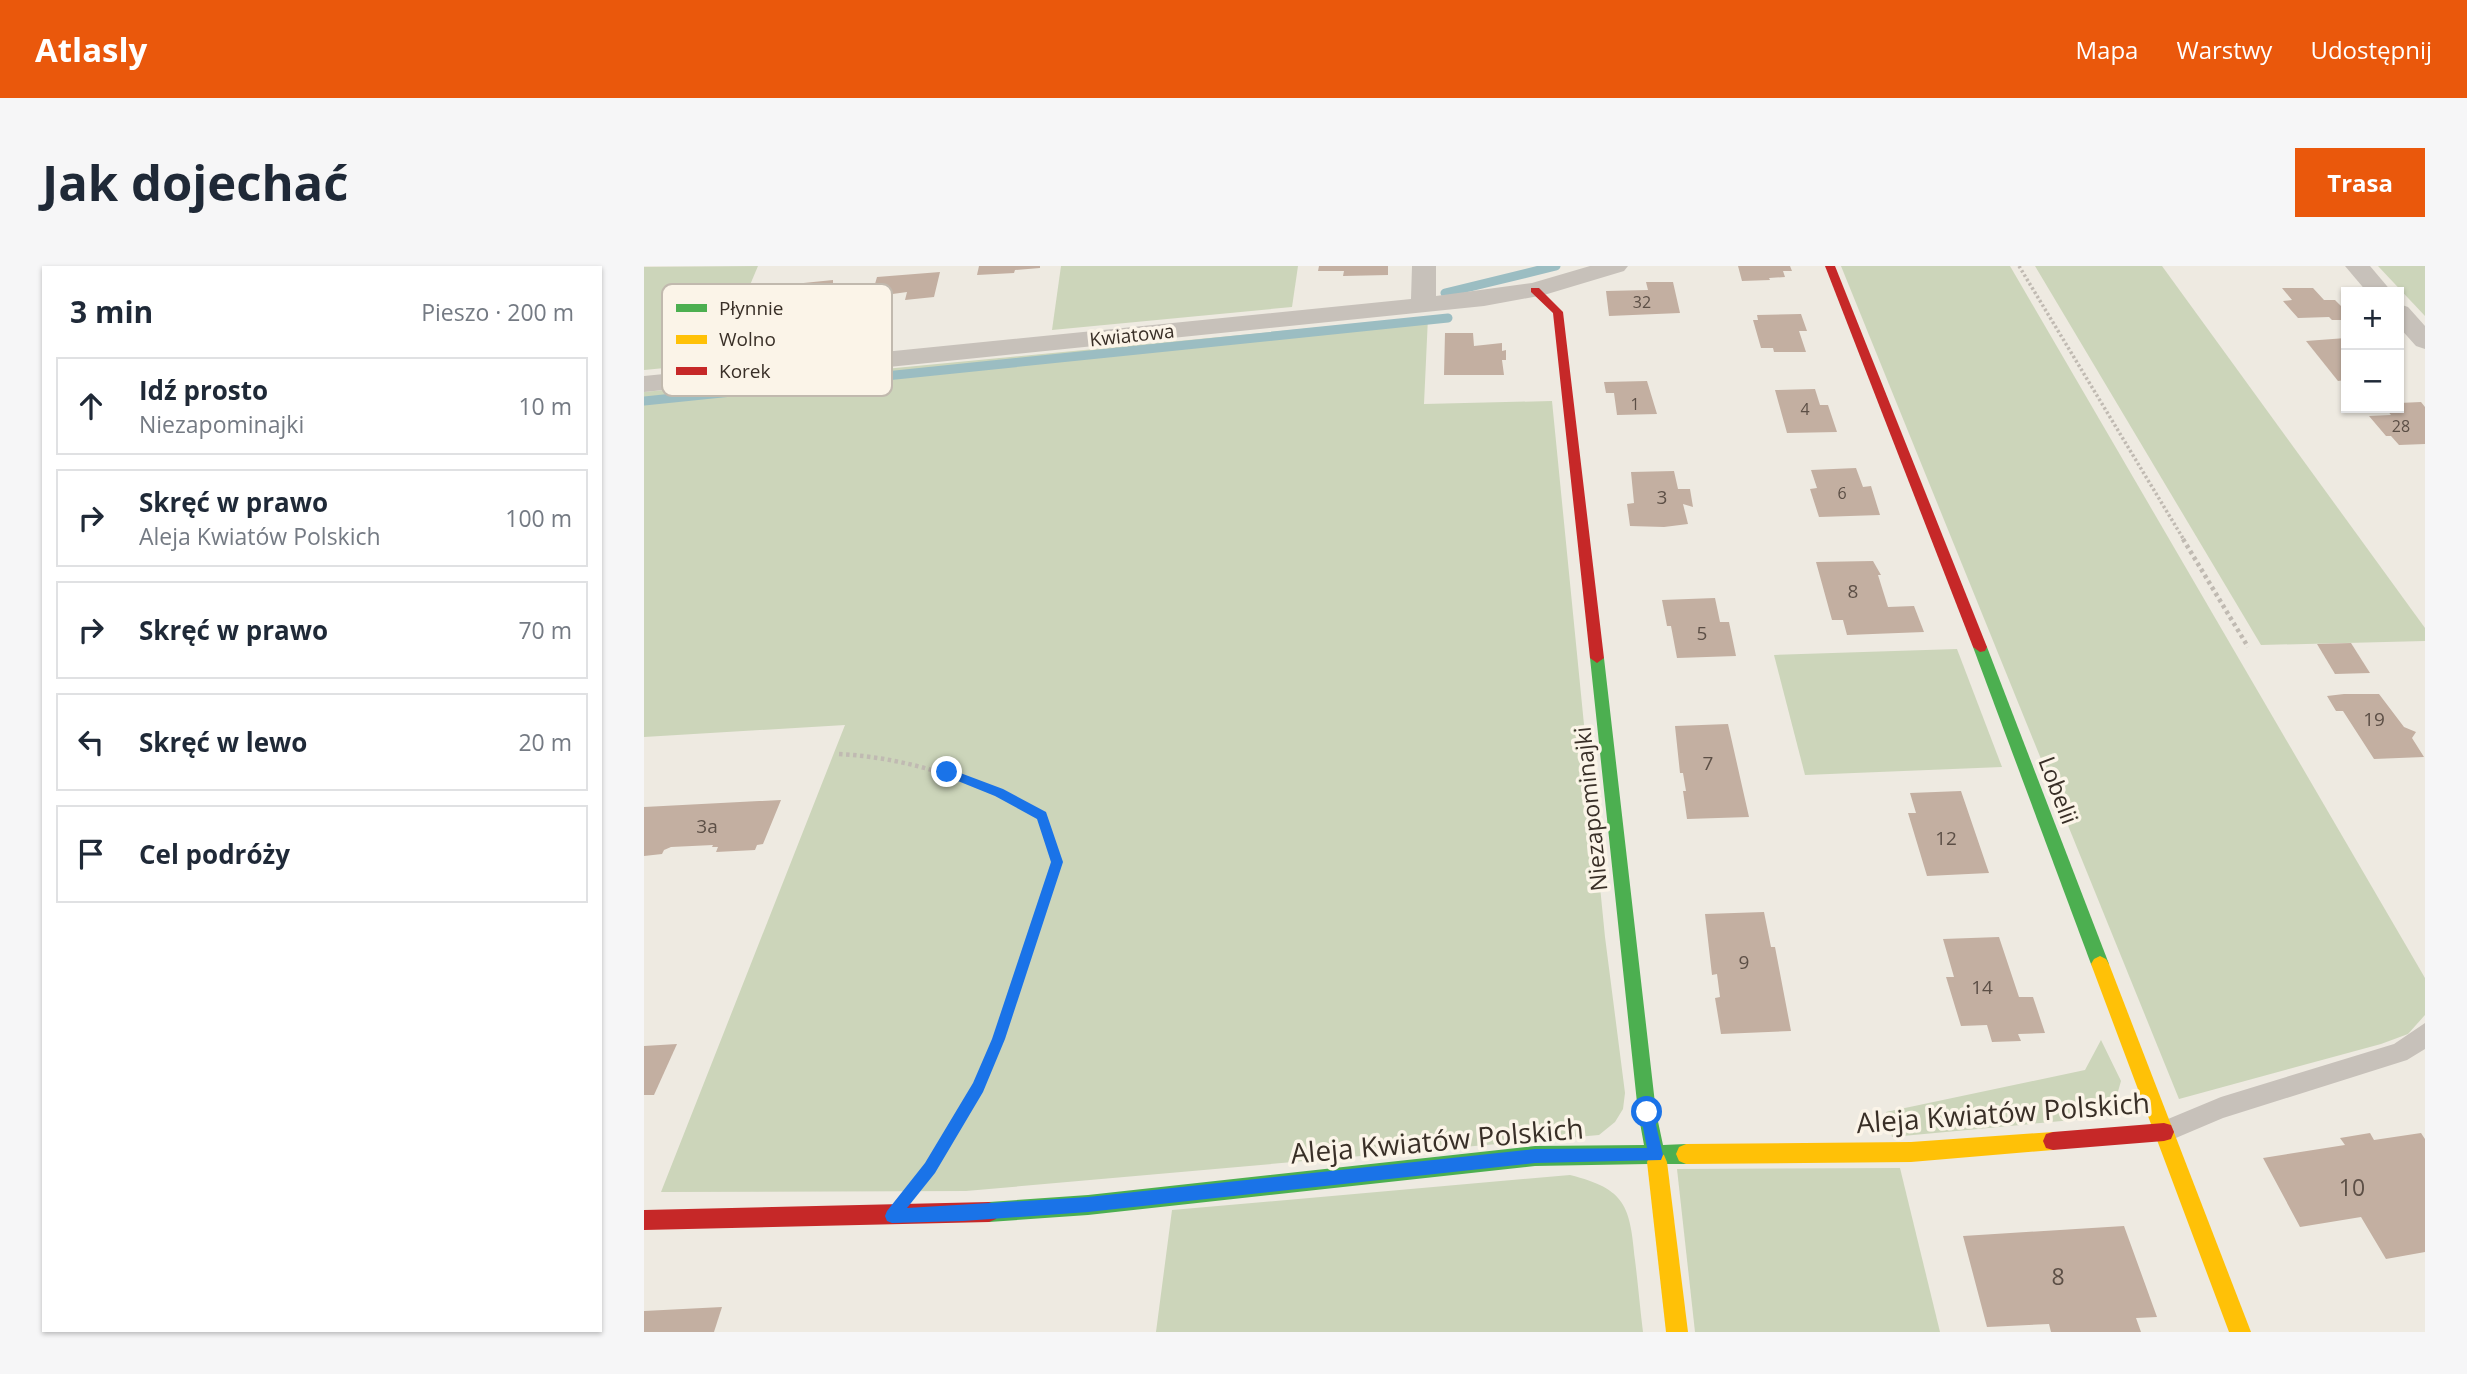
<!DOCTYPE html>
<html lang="pl">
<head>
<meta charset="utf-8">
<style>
	:root { --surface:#fff; --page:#f6f6f7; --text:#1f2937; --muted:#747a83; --line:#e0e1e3; --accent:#ea580c }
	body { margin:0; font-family:"Open Sans",sans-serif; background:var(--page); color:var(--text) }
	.controls { position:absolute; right:21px; top:21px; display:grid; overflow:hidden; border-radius:0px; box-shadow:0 2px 5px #0004 }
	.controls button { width:63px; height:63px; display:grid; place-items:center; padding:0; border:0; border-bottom:2px solid var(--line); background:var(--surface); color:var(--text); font:35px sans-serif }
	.stop { position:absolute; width:21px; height:21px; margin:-16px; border:5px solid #1a73e8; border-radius:50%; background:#fff }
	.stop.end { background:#1a73e8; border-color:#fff; box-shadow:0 2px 7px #0008 }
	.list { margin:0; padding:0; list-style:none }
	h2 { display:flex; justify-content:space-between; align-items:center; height:91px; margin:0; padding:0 28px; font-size:30px }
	h2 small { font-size:23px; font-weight:400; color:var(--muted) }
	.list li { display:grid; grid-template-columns:46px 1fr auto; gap:21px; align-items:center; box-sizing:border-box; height:98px; margin:0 14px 14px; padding:0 14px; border:2px solid var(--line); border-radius:0px }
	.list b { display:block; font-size:26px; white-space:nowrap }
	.list p { margin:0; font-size:23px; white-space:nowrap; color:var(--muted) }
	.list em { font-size:23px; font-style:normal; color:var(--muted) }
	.icon { flex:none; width:38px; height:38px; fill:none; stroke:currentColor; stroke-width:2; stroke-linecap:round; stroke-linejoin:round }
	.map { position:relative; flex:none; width:1781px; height:1066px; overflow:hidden; border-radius:0px }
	header { display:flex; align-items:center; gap:42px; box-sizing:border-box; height:98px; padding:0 35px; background:var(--accent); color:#fff }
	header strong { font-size:33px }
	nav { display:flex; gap:38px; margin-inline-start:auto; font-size:24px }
	.intro { display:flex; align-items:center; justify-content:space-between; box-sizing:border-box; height:168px; padding:0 42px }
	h1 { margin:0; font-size:49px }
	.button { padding:18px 32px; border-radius:0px; background:var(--accent); color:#fff; font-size:24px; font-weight:700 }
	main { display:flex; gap:42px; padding:0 42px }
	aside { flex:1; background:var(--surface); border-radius:0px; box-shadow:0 2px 5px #0004 }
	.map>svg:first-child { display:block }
	.green { fill:#ccd5ba }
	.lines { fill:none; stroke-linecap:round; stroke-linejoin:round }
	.stream { stroke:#9bbdc2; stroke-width:9 }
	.building { fill:#c3afa1 }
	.path-far2 { stroke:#c0bab2; stroke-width:3.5; stroke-dasharray:2.5 2.5; stroke-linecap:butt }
	.path-far1 { stroke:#c0bab2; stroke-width:4.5; stroke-dasharray:3.5 3.5; stroke-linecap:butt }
	.path { stroke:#c0bab2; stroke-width:5; stroke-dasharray:4.5 4.5; stroke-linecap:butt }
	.lane { fill:#c7c1ba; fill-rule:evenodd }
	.street { fill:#c7c1ba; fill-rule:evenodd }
	.fast { fill:#4caf50; fill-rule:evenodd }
	.slow { fill:#ffc107; fill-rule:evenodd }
	.jam { fill:#c62828; fill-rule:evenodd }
	.route { fill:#1a73e8 }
	.labels { text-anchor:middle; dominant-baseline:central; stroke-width:7; stroke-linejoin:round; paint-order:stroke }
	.far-number-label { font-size:16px; fill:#5c4f46 }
	.far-street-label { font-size:19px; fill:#392f27; stroke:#fbf4e8 }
	.number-label { font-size:19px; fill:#5c4f46 }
	.street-label { font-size:23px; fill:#392f27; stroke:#fbf4e8 }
	.near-number-label { font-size:23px; fill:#5c4f46 }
	.near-street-label { font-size:28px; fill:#392f27; stroke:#fbf4e8 }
	.key { fill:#fbf4e8; stroke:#c1b9ae; stroke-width:2 }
	.key-label { font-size:19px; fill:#392f27 }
</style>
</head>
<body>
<header>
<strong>Atlasly</strong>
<nav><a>Mapa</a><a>Warstwy</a><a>Udostępnij</a></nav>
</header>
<div class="intro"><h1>Jak dojechać</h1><a class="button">Trasa</a></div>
<main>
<aside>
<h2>3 min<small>Pieszo · 200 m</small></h2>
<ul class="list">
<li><svg class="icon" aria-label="ahead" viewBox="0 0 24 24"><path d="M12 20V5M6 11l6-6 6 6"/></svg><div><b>Idź prosto</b><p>Niezapominajki</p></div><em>10 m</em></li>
<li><svg class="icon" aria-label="right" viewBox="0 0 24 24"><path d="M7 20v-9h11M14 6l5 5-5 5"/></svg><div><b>Skręć w prawo</b><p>Aleja Kwiatów Polskich</p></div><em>100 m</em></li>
<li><svg class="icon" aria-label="right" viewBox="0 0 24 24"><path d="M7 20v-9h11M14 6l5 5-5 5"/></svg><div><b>Skręć w prawo</b></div><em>70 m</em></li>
<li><svg class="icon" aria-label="left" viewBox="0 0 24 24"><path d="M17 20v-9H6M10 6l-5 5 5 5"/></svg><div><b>Skręć w lewo</b></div><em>20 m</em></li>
<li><svg class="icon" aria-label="arrive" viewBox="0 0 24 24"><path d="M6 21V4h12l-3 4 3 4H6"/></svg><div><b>Cel podróży</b></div></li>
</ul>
</aside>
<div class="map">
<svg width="1781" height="1066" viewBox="0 0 1781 1066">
	<rect width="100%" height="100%" fill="#eeeae1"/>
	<g class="green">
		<polygon points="114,0 73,97 0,104 0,1"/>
		<polygon points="417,0 654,0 648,41 408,64"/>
		<polygon points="1197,0 1366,0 1781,712 1781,749 1764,768 1737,778 1535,833"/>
		<polygon points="1391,0 1518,0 1781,362 1781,375 1617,379"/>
		<polygon points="1734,0 1781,0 1781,50"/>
		<polygon points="784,51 780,138 908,135 961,671 981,827 979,843 971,856 955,869 322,925 17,926 201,459 0,471 0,126"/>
		<polygon points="1313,383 1358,501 1161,509 1130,389"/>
		<polygon points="1457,774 1477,815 1471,836 1461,851 1248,871 1242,846 1441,804"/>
		<polygon points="1256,902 1296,1066 1051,1066 1033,903"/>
		<path d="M926 909C982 923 986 940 991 994 994 1018 996 1042 999 1066H512L528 944Z"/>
	</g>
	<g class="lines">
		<g class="stream">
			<polyline points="801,27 912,0"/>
			<polyline points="0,135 804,52"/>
		</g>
	</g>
	<g class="building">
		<polygon points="335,0 396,0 396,2 371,4 370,7 333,9"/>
		<polygon points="675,0 744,0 744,9 699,10 700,5 674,5"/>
		<polygon points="1094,0 1146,0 1148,5 1139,5 1141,11 1125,12 1126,14 1098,15"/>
		<polygon points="296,6 290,31 261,34 263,26 227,31 229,25 225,23 226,20 231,18 233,11"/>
		<polygon points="189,14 189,28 184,30 180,42 155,44 157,39 120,44 130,20"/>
		<polygon points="1002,16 1029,16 1036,47 965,50 962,25 1004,24"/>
		<polygon points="1638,22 1669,22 1680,34 1691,34 1697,40 1702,40 1702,54 1688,54 1685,51 1654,52 1639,35 1648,34"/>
		<polygon points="1157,48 1163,65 1155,65 1162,86 1130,86 1129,82 1117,82 1109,54 1114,54 1113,49"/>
		<polygon points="801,67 829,67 830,80 858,77 858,85 862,84 862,94 858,94 860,109 800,109"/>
		<polygon points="1702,72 1702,114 1694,115 1662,75"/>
		<polygon points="1003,115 1013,148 973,149 970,127 962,127 960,116"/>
		<polygon points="1171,123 1176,139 1184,139 1193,166 1143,167 1131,124"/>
		<polygon points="1777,136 1781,141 1781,178 1755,179 1747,170 1742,170 1725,150 1747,149 1741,142 1755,142 1755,137"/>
		<polygon points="1212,202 1219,221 1227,220 1236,249 1175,251 1166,223 1173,222 1167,204"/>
		<polygon points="1030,205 1034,223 1046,223 1049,241 1039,238 1044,258 1020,261 986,260 983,238 990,237 987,206"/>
		<polygon points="1229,295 1237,309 1234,309 1244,341 1270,340 1280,366 1203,369 1199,354 1188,354 1172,296"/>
		<polygon points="1071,332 1076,356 1085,356 1092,390 1033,392 1027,360 1023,360 1018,334"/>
		<polygon points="1707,377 1726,407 1691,408 1673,378"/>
		<polygon points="1700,428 1735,428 1760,461 1772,466 1768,472 1780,491 1730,493 1699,445 1692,445 1683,430"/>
		<polygon points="1084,458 1105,551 1043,553 1039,525 1042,525 1039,507 1036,507 1031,460"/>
		<polygon points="1317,525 1345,607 1283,610 1264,547 1272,547 1266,527"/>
		<polygon points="137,534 119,578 113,579 111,584 72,586 74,581 68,581 69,579 27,581 20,584 18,588 0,590 0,541"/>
		<polygon points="1120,646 1127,681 1131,681 1147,765 1077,768 1071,732 1076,731 1073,708 1068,709 1061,648"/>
		<polygon points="1355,671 1375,731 1389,731 1401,767 1374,768 1377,775 1348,776 1343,759 1317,760 1302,711 1310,711 1299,673"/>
		<polygon points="33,778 10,829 0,829 0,780"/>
		<polygon points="1726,867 1730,874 1777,867 1781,873 1781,986 1742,993 1717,951 1656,961 1619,892 1701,879 1696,872"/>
		<polygon points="1480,960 1513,1051 1492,1052 1497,1066 1407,1066 1405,1058 1343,1061 1319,970"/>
		<polygon points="78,1041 70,1066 0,1066 0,1045"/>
	</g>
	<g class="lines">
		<polyline class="path-far2" points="1375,0 1540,274"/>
		<g class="path-far1">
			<polyline points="1539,273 1604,381"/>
			<path d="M195 488C269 492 333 516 398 550L413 596 404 623"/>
		</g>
		<polyline class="path" points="285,903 334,822 355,773 405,621"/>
		<polygon class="lane" points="1781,757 1781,783 1763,794 1579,852 1520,877 1512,874 1508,866 1512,858 1577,831 1750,778"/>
		<g class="street">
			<polygon points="768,0 792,0 792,30 888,17 946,0 984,0 980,5 900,29 840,40 0,126 0,110 767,33"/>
			<polygon points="1701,0 1726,0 1748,26 1723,26"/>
			<polygon points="1755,38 1764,41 1781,60 1781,83 1772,80 1755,61"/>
		</g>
		<g class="fast">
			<polygon points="1336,376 1343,381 1465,698 1462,703 1456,706 1450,703 1447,698 1329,381"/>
			<polygon points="953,387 960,392 1012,846 1019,879 1042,878 1049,881 1052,888 1049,895 1042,898 1022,898 1020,903 1013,906 1006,903 1004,898 891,900 444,949 345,956 338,953 335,946 338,939 345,936 444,929 891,880 1000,879 994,846 946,392"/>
		</g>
		<g class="slow">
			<polygon points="1456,690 1462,693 1465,698 1607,1066 1585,1066 1447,698 1450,693"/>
			<polygon points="1409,866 1416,868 1419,875 1416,882 1409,884 1267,896 1042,898 1035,895 1032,888 1035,881 1042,878 1267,876"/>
			<polygon points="1013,886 1020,889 1023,896 1044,1066 1022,1066 1003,896 1006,889"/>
		</g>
		<g class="jam">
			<polygon points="1181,0 1191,0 1343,381 1341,385 1336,386 1329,381"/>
			<polygon points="887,22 895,22 919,46 960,392 953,397 946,392 909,47 887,26"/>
			<polygon points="1520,857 1527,859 1530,866 1527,873 1520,875 1409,884 1402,882 1399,875 1402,868 1409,866"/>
			<polygon points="345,936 352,939 355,946 352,953 345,956 0,964 0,944"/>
		</g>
	</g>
	<polygon class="route" points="303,502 359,523 402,546 419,596 361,773 339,826 291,907 263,942 444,931 891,883 1003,882 996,846 1003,840 1009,846 1019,889 1017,894 891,897 444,946 319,955 248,957 243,955 241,950 243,945 281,897 329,817 348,773 407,596 393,553 351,530 299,509 298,506"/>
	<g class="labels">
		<g class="far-number-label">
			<text x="998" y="36">32</text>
			<text x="991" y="138">1</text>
			<text x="1161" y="143">4</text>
			<text x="1757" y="160">28</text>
			<text x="1198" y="227">6</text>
		</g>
		<g class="far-street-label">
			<text transform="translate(488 69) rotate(-6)">Kwiatowa</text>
		</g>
		<g class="number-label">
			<text x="1018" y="231">3</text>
			<text x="1209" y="325">8</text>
			<text x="1058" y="367">5</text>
			<text x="1730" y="453">19</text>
			<text x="1064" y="497">7</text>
			<text x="63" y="560">3a</text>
			<text x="1302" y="572">12</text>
			<text x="1100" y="696">9</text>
			<text x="1338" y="721">14</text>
		</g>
		<g class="street-label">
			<text transform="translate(1415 524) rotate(69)">Lobelii</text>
			<text transform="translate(946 543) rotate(-96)">Niezapominajki</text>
		</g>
		<g class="near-number-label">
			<text x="1708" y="921">10</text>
			<text x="1414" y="1010">8</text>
		</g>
		<g class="near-street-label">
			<text transform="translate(1359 846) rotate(-4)">Aleja Kwiatów Polskich</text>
			<text transform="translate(793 874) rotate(-5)">Aleja Kwiatów Polskich</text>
		</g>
	</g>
	<rect x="18" y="18" width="230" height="112" rx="10" class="key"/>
	<rect x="32" y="38" width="31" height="8" fill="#4caf50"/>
	<rect x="32" y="69" width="31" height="9" fill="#ffc107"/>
	<rect x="32" y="101" width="31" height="8" fill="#c62828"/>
	<g class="key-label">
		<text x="75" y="49">Płynnie</text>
		<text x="75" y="80">Wolno</text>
		<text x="75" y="112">Korek</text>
	</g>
</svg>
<div class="controls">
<button>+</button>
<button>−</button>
</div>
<div class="stop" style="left:1003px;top:846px"></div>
<div class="stop end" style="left:303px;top:506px"></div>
</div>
</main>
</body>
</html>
